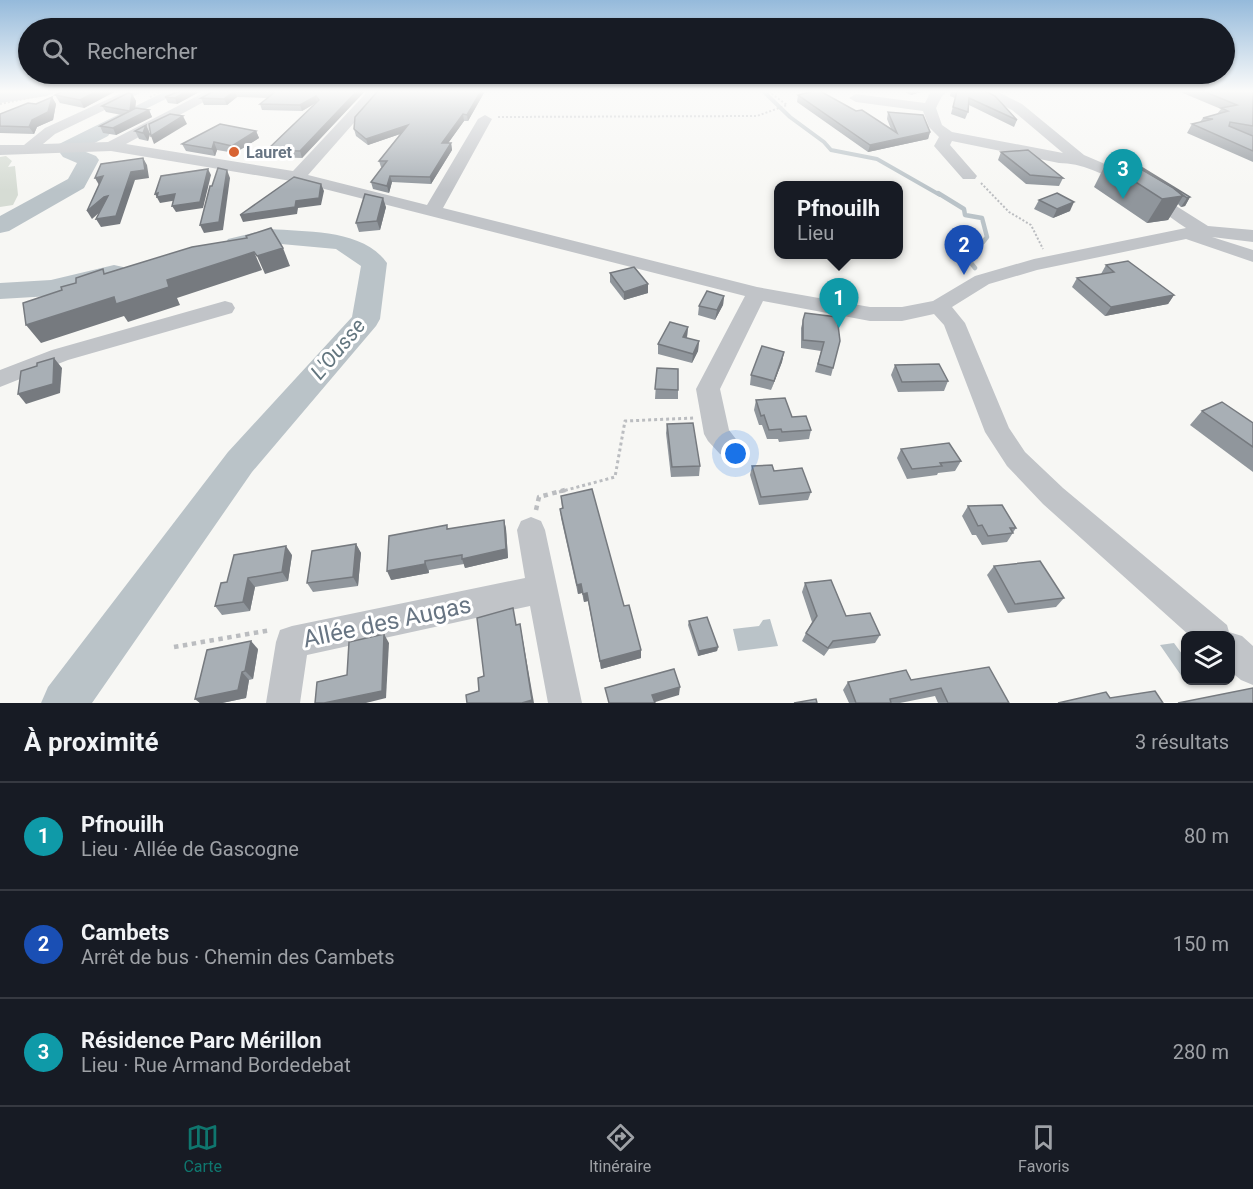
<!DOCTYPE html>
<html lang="fr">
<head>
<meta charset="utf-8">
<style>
	:root { --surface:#171b24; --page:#20242c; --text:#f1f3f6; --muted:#9ea1a6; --line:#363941; --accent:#0f766e }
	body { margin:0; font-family:Roboto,sans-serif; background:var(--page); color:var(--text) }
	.controls { position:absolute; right:18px; bottom:18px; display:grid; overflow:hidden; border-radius:12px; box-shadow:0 2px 4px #0004 }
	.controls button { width:54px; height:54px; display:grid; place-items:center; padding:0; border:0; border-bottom:2px solid var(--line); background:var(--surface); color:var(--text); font:30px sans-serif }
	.you { position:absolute; left:736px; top:454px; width:21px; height:21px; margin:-15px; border:4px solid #fff; border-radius:50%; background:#1a73e8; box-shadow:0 0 0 9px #1a73e833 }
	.badge { display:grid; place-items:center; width:39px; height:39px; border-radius:50%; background:var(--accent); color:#fff; font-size:20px; font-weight:700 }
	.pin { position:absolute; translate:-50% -50px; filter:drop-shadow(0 2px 3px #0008) }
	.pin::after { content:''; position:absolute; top:32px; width:21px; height:18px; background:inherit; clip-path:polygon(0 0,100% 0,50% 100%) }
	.popup { position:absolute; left:774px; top:181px; width:129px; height:78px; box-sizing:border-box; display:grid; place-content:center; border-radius:12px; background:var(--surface); filter:drop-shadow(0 2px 4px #0005); font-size:20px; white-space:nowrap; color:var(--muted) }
	.popup b { font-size:22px; color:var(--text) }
	.popup::after { content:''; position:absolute; left:50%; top:100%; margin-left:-12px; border:12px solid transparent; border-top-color:var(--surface) }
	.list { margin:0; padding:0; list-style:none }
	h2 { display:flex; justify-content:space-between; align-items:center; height:78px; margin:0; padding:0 24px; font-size:26px }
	h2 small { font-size:20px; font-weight:400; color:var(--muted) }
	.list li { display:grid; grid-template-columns:39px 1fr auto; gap:18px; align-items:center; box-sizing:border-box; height:108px; padding:0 24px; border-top:2px solid var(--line) }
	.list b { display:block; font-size:22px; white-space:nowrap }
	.list p { margin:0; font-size:20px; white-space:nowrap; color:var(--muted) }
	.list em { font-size:20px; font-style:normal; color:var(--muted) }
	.icon { flex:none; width:33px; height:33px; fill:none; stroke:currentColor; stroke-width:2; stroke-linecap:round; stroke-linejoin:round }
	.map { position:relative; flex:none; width:1253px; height:703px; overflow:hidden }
	.search { position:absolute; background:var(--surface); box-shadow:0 2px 4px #0004; left:18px; right:18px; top:18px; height:66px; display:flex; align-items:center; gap:15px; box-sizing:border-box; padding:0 21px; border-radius:33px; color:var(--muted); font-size:22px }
	.sheet { height:402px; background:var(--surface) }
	nav { display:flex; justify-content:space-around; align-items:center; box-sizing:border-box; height:84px; border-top:2px solid var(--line); background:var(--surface); font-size:16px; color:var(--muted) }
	nav a { display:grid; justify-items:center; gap:3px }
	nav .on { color:var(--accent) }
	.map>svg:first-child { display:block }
	.green { fill:#d6dcd4 }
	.water { fill:#bac3c8 }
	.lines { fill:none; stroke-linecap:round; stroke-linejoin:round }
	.stream-far1 { stroke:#bac3c8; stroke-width:4 }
	.stream { stroke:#bac3c8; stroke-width:4.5 }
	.river { fill:#bac3c8; fill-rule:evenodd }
	.path-far2 { stroke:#bbbdc0; stroke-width:2; stroke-dasharray:2 2; stroke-linecap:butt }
	.path-far1 { stroke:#bbbdc0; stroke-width:3; stroke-dasharray:3 3; stroke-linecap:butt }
	.path { stroke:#bbbdc0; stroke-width:4.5; stroke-dasharray:4.5 4.5; stroke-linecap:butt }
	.minor { fill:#c1c4c8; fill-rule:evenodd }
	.wall { fill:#90969c }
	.shaded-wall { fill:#767a7f }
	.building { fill:#a8afb5; stroke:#767a7f; stroke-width:1.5 }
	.poi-dot { fill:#d86433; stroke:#fff; stroke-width:2 }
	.labels { text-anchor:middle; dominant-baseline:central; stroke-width:6; stroke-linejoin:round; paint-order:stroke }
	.far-poi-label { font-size:16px; font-weight:bold; fill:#687583; stroke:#fff; text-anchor:start }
	.water-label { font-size:21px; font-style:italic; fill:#63767f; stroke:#fff }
	.near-street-label { font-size:24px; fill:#687583; stroke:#fff }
</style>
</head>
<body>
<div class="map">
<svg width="1253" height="703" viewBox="0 0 1253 703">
	<rect width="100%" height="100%" fill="#f7f7f4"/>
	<polygon class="green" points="6,156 12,161 8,167 15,166 18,195 13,205 0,207 0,157"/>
	<g class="water">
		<polygon points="166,91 182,91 103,130 89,143 59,144"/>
		<polygon points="770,619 778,646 738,651 733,629 759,626 763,620"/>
		<polygon points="1174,643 1185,658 1186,680 1202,681 1187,684 1160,645"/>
	</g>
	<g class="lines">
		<polyline class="stream-far1" points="763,91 790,117 824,142 831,150 877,159 940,195"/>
		<polyline class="stream" points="938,193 964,209 965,215 982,218 987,237 983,242 966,249 967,258 975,268"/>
		<g class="river">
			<polygon points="8,91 56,91 47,96 0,103 0,93"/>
			<polygon points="101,126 108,128 111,132 108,136 81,150 96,156 99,160 84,188 9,231 0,233 0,216 68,179 77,163 63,157 60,153 65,143"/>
			<path d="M270 229C307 232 363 229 387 263L380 319 376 326 252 472 92 703H41L48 687 228 452 352 317 361 266 336 249 270 243 237 251 228 249 225 244 228 239Z"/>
			<polygon points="114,265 123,267 127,273 123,279 51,296 0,299 0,283 51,280"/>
		</g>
		<g class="path-far2">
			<polyline points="150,97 162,91"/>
			<polyline points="0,104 63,91"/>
			<polyline points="498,117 757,116 787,105 768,91"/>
			<polyline points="981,183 1009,212 1031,225 1043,249"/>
		</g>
		<polyline class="path-far1" points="559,492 615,477 625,421 694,418"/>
		<g class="path">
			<polyline points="536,510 539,497 565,490"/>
			<polyline points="174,647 271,630"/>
		</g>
		<g class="minor">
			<path d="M126 91H144L55 134 43 144 108 142 207 91H224L126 144 293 171 368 91H382L308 175 427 205 478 119 485 115 492 119 443 208 757 287 870 307H902L933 301 975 276 1034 259 1186 228C1151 205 1103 163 1059 163L952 141 950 145 977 176 975 179H963L934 146 939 137 929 127 923 111 856 102 849 98 856 94 925 103 931 91H948L942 96 936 108 942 125 952 132 1063 153 1012 110 987 97 969 91H996L1022 104 1084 155 1119 170 1208 226 1253 230V242L1212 237 1253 250V262L1186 239 1037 270 989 284 952 307 965 323 1009 428 1025 452 1063 488 1227 625 1229 632 1242 636 1253 646V685L1241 680 1230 671V636H1190L1043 504 1007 466 985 432 944 325 934 314 902 321H870L763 301 720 389 729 430 742 447 738 454 729 457 720 454 708 441 704 434 696 389 745 296 297 182 111 151 0 155V145H24L45 128Z"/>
			<polygon points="225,301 232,303 235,308 232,313 68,360 0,387 0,370 52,350"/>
			<polygon points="531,517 541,521 545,530 582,703 548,703 530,606 307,655 300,703 266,703 276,642 280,630 292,626 525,578 517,530 521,521"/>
		</g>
	</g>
	<g class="wall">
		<polygon points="63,91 116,91 84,108 60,103 55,95"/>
		<polygon points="180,91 201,91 177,104 168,103 165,97"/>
		<polygon points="214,91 365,91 302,158 270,157 267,150 316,103 302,111 262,110 260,104 268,98 237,97 227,105 204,105 201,98"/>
		<polygon points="485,91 468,121 464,121 448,143 451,143 452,150 431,184 392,182 389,193 373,189 371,182 382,167 381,167 379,161 400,134 368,145 356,136 354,129"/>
		<polygon points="902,91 924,91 911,95"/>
		<polygon points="951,91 985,91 1017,120 1014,127 969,105 968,112 965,119 951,114 955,98 950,96"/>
		<polygon points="1178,91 1253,91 1253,136 1251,135 1253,136 1253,162 1187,133 1192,124 1200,122 1203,118 1217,114 1221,109"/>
		<polygon points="132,94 136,101 135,109 149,110 152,117 116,135 103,133 100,126 122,115 106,112 102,106"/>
		<polygon points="798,95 856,111 891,129 887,119 888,112 930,132 928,139 868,152 797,102"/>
		<polygon points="52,97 56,104 53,120 37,127 34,134 0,133 0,114 36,104"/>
		<polygon points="146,125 150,134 148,141 139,139 135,131"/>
		<polygon points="256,131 259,138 235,153 217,150 215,156 186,151 182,144"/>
		<polygon points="1001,152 1063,178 1059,186 1026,184 998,160"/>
		<polygon points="1106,163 1190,197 1185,206 1181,207 1178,204 1168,220 1147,223 1094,187"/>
		<polygon points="1039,200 1070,211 1053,218 1034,209"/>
		<polygon points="386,207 380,230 359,232 356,223"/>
		<polygon points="1106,265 1174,295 1168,304 1105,316 1072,287 1077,278 1101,274"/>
		<polygon points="610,273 648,293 624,300 610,282"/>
		<polygon points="724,296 723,305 715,320 698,315 699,306"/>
		<polygon points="805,313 840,341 831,376 815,372 821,351 801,348 801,328"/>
		<polygon points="688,327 687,338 699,341 698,351 692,363 658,354 658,344"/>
		<polygon points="784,352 782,362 771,390 750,385 751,375"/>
		<polygon points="895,365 948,381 944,391 898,392 891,375"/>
		<polygon points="657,368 678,390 678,399 655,399"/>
		<polygon points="756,400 792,417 811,430 809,439 779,442 778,439 767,439 762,425 759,425 754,410"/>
		<polygon points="1202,411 1253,423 1253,472 1190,425"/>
		<polygon points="667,424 700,466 699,476 671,477 666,433"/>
		<polygon points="901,449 961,461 955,471 938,473 937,475 907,479 897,458"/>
		<polygon points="752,466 774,471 811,492 808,500 759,505 750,475"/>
		<polygon points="561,496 624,606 641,650 641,658 601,669 588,601 584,602 582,593 578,594 561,518 560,509 562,508"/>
		<polygon points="968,506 1016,528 1007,542 982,545 976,535 972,535 962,516"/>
		<polygon points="504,520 506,529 508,558 465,568 464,564 429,570 429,573 391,580 448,529"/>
		<polygon points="356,544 361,553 358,586 313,592 307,583"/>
		<polygon points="292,555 288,581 255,587 250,611 222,615 215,606 227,582"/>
		<polygon points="994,566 1064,598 1056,607 1008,613 987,575"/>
		<polygon points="805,583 846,616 880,635 875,643 829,649 824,656 802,641 806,633 812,622 802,592"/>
		<polygon points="689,621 718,647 717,651 698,656 688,625"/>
		<polygon points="258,649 253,679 249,680 246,698 222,703 200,703 195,699"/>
		<polygon points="911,680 1009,703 938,703 935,696 900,703 849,703 843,690 848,682"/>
	</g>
	<g class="shaded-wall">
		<polygon points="97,91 116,91 84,108 80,100"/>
		<polygon points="187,91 201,91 177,104 175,98"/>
		<polygon points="234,91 235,91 237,97 227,105 224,99"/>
		<polygon points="357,91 365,91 302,158 300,151"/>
		<polygon points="481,91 485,91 468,121 467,115"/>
		<polygon points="912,91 924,91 911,95"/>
		<polygon points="132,94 136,101 134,117 130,111"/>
		<polygon points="316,96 317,102 302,111 300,105"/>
		<polygon points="52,97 56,104 53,120 37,127 34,134 29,127 32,120"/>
		<polygon points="149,110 152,117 116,135 113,128"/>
		<polygon points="463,114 464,121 444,149 442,143"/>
		<polygon points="183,116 187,124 154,144 151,136"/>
		<polygon points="146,125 150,134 148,141 143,133"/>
		<polygon points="408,125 409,131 368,145 366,139"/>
		<polygon points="256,131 259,138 235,153 232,146"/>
		<polygon points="930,132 928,139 868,152 870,145"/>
		<polygon points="214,142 217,150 215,156 212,149"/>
		<polygon points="451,143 452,150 431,184 430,177"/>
		<polygon points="143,158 147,165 149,178 135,180 120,224 101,227 96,219 131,172"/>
		<polygon points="208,169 211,175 203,208 176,212 172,206"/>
		<polygon points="227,170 230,178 223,230 204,233 200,225"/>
		<polygon points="103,176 99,185 95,178"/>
		<polygon points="390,176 392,182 389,193 387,186"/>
		<polygon points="321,184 324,191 321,205 298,208 297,214 243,222 240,215 296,201"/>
		<polygon points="158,193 175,194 178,200 160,203 155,194"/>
		<polygon points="108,196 108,205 92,219 87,211 104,197"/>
		<polygon points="1183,196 1168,220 1147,223 1162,199"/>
		<polygon points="1190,197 1185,206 1181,207 1187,198"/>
		<polygon points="383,198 386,207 380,230 377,221"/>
		<polygon points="1074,202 1070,211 1053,218 1057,209"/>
		<polygon points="283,248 290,266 265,274 257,256"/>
		<polygon points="254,252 262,270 177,298 180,305 128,322 124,316 41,343 26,325"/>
		<polygon points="648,284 648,293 624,300 624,292"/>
		<polygon points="1174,295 1168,304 1105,316 1111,307"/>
		<polygon points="724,296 723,305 715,320 717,310"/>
		<polygon points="688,327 687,336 682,347 683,337"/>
		<polygon points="699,341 698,351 692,363 693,354"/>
		<polygon points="784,352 782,362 771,390 774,381"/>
		<polygon points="54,358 62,368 60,393 26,404 18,394"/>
		<polygon points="504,520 506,529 508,558 465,568 462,559"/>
		<polygon points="356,544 361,553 358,586 353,577"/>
		<polygon points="286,546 292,555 288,581 282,572"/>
		<polygon points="425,561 429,573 391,580 387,571"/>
		<polygon points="248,578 255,587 250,611 243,602"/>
		<polygon points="581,584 582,593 578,594 577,585"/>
		<polygon points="587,593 588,601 584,602 583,594"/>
		<polygon points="520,624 522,635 534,703 522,703"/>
		<polygon points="384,634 389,643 386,698 366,703 324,703"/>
		<polygon points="251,641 258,649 253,679 245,671"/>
		<polygon points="718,647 717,651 698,656 699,651"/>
		<polygon points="641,650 641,658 601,669 600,661"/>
		<polygon points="242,672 249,680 246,698 222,703 200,703 195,699"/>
		<polygon points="680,687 679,695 652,703 652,695"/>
	</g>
	<g class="building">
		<polygon points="63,91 97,91 80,100 55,95"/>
		<polygon points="180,91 187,91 175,98 165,97"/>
		<polygon points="214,91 234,91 224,99 201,98"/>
		<polygon points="256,91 357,91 300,151 267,150 319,100 316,96 300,105 260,104 275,92"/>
		<polygon points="378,91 481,91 467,115 463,114 442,143 451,143 430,177 390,176 387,186 371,182 387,161 379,161 408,125 366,139 354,129 355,117"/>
		<polygon points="814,91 820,91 856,111 862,110 897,133 888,112 923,115 930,132 870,145 798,95"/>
		<polygon points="957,91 985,91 995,96 1017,120 969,98 968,112 953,107"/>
		<polygon points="1203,91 1253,91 1253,126 1230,122 1229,126 1253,136 1253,151 1192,124 1213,119 1203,118 1228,111 1221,108 1237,105"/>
		<polygon points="128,93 132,94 130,111 136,108 149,110 113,128 100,126 130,111 102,106"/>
		<polygon points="52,97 48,112 32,120 29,127 0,126 0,114 28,103 36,104"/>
		<polygon points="170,114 183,116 151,136 149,124"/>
		<polygon points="220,124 256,131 232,146 214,142 212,149 182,144"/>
		<polygon points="146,125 143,133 135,131"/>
		<polygon points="1028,150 1063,178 1030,175 1001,152"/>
		<polygon points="143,158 145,170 131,172 116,216 96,219 108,196 104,197 87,211 103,176 95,178 101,164"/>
		<polygon points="1123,158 1172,187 1183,196 1162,199 1106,163"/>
		<polygon points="1136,164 1190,197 1187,198 1172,187 1134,165"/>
		<polygon points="218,168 227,170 219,222 200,225 210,186 212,186"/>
		<polygon points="208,169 200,202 172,206 175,194 157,197 158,193 155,194 161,176"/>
		<polygon points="294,177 321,184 319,198 296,201 295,207 240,215"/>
		<polygon points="1057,193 1074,202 1057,209 1039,200"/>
		<polygon points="365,194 383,198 377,221 356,223"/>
		<polygon points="271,228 283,248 257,256 254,252 167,280 169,287 116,304 114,297 26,325 23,303 62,290 61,287 76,283 76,278 103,269 104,274 192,247 247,238 246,236"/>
		<polygon points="1128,261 1174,295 1111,307 1077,278 1114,272 1106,265"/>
		<polygon points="634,267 648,284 624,292 610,273"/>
		<polygon points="707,291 724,296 717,310 699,306"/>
		<polygon points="805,313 837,317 840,341 833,368 818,364 824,342 803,340 803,320"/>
		<polygon points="670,322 688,327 683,337 699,341 693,354 658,344"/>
		<polygon points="762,346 784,352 774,381 751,375"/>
		<polygon points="54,358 53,384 18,394 21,371 37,366 37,363"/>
		<polygon points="939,364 948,381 902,382 895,365"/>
		<polygon points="657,368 678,369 678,390 655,389"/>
		<polygon points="785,398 792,417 806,416 811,430 782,432 781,429 769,430 764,415 761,416 756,400"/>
		<polygon points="1222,402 1253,423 1253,447 1202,411"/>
		<polygon points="693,423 700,466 672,467 667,424"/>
		<polygon points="949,443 961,461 940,463 942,466 912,469 901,449"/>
		<polygon points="772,465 774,471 802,468 811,492 761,497 752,466"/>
		<polygon points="592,489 624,606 629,605 641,650 600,661 587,593 583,594 581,584 577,585 560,509 563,508 561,496"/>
		<polygon points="1002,505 1016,528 1010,528 1013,533 988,536 982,525 978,526 968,506"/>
		<polygon points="504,520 506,549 462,559 462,555 425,561 425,564 387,571 389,536 447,525 447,529"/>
		<polygon points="356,544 353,577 307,583 312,551"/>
		<polygon points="286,546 282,572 248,578 243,602 215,606 221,583 227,582 234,555"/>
		<polygon points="1040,561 1064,598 1015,604 994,566"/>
		<polygon points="831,580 846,616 870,613 880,635 833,641 828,648 806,633 817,616 805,583"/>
		<polygon points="513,608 516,625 520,624 532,700 522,703 467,703 466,695 479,691 478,678 484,676 477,618"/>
		<polygon points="707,617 718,647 699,651 689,621"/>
		<polygon points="384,634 382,691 324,703 315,703 317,682 347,675 349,642"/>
		<polygon points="251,641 245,671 242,672 238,690 195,699 207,650"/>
		<polygon points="989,667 1009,703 948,703 941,688 890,699 891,703 856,703 848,682 906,670 911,680"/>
		<polygon points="674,669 680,687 652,695 655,703 609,703 605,688"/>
		<polygon points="1253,688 1253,703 1178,703"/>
		<polygon points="1155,691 1163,703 1058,703 1106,692 1110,698"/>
		<polygon points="816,699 817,703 794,703"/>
	</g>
	<linearGradient id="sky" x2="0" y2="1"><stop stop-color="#95badb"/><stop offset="0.48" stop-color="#fbfbfa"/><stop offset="1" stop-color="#fbfbfa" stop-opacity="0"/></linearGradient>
	<rect width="1253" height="190" fill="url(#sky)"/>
	<circle class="poi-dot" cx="234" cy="152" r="6"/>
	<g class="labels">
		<g class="far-poi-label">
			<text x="246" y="152">Lauret</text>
		</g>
		<g class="water-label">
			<text transform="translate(338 349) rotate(-50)">L'Ousse</text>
		</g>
		<g class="near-street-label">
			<text transform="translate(387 622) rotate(-12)">Allée des Augas</text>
		</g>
	</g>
</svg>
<div class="controls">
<button><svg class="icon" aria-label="layers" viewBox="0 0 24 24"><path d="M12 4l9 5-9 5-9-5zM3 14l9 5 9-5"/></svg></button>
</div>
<div class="you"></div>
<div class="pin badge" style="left:839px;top:328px;background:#0f9aa8">1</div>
<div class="popup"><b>Pfnouilh</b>Lieu</div>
<div class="pin badge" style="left:964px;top:275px;background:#1a4fb4">2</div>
<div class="pin badge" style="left:1123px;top:199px;background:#0f9aa8">3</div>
<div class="search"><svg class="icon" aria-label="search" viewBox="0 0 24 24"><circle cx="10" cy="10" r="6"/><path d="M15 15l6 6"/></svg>Rechercher</div>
</div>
<section class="sheet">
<h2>À proximité<small>3 résultats</small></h2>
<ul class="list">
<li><span class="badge" style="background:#0f9aa8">1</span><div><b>Pfnouilh</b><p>Lieu · Allée de Gascogne</p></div><em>80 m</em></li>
<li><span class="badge" style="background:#1a4fb4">2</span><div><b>Cambets</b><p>Arrêt de bus · Chemin des Cambets</p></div><em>150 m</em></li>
<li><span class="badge" style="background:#0f9aa8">3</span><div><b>Résidence Parc Mérillon</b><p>Lieu · Rue Armand Bordedebat</p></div><em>280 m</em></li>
</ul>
</section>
<nav>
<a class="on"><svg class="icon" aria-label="map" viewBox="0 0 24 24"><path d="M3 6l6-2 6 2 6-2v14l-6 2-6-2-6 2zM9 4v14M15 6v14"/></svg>Carte</a>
<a><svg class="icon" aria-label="directions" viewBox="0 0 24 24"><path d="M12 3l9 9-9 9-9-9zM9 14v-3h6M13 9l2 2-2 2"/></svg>Itinéraire</a>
<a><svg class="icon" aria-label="saved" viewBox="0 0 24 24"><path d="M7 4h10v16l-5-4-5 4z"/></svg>Favoris</a>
</nav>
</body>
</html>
